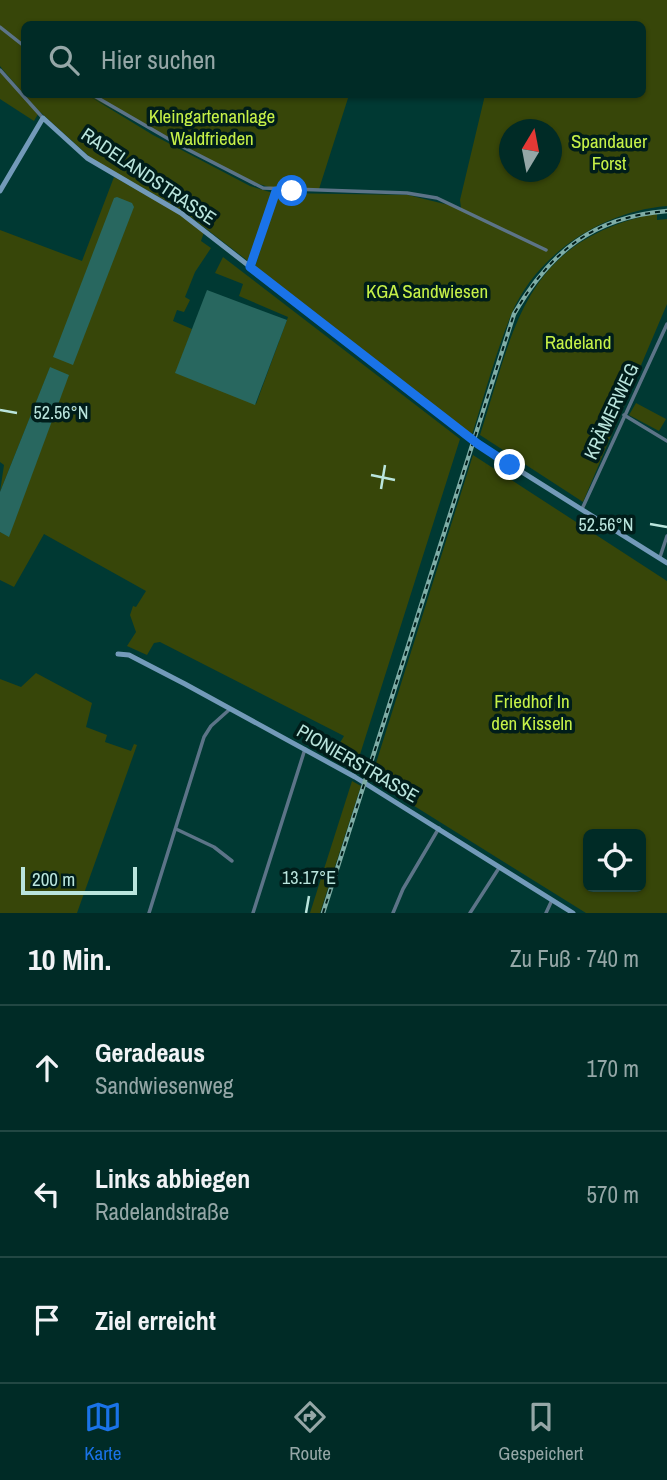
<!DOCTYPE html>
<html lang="de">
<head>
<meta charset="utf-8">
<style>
	:root { --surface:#002b26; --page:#0e3732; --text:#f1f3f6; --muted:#95a7a7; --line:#224743; --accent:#1a73e8 }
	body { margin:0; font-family:"Archivo Narrow",sans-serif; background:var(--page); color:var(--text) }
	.controls { position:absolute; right:21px; bottom:21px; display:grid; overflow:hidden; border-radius:10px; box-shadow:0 2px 5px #0004 }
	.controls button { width:63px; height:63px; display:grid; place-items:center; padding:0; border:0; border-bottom:2px solid var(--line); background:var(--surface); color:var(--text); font:35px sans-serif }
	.compass { position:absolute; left:499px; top:119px; width:63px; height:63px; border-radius:50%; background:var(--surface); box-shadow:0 2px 5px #0004; rotate:10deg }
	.scale { position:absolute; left:21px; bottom:18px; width:116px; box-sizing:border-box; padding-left:7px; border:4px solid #bae5dd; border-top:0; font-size:19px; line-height:24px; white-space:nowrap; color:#bae5dd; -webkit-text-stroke:5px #001d1a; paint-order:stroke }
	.stop { position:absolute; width:21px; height:21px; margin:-16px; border:5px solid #1a73e8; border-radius:50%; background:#fff }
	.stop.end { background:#1a73e8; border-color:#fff; box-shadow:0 2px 7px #0008 }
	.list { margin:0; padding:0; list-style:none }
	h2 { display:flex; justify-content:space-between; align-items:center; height:91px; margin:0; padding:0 28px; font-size:30px }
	h2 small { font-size:23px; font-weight:400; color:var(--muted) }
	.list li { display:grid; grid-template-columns:46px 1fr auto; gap:21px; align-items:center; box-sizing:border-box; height:126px; padding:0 28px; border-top:2px solid var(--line) }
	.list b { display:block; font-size:26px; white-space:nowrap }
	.list p { margin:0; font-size:23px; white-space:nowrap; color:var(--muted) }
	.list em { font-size:23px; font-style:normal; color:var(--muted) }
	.icon { flex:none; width:38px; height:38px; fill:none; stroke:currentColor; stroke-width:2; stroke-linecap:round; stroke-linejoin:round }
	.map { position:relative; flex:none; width:667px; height:913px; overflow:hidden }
	.search { position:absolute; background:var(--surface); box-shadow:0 2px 5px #0004; left:21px; right:21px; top:21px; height:77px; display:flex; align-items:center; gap:18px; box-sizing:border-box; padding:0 24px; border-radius:10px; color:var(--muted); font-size:26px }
	.sheet { height:469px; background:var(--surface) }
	nav { display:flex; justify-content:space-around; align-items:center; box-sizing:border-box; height:98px; border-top:2px solid var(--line); background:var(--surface); font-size:19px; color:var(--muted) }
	nav a { display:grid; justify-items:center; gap:4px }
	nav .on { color:var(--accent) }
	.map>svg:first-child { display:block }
	.green { fill:#374609; fill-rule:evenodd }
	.water { fill:#28675f }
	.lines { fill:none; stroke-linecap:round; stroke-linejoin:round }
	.street { stroke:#5c7488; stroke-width:3.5 }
	.secondary { stroke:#739ab9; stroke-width:5 }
	.rail-casing { stroke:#7eada6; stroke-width:4.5 }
	.rail { stroke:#001d1a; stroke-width:2; stroke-dasharray:5; stroke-linecap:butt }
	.route { stroke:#1a73e8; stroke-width:9 }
	.ticks { fill:none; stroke:#bae5dd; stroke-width:2.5 }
	.labels { text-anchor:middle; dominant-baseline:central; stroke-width:7; stroke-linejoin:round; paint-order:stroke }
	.park-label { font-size:19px; fill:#c6f148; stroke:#001d1a }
	.street-label { font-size:19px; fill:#bae5dd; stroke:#001d1a }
	.ticks-label { font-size:18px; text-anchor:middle; fill:#bae5dd; stroke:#001d1a; stroke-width:7; stroke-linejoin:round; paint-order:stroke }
</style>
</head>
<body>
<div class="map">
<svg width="667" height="913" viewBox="0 0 667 913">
	<rect width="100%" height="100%" fill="#003933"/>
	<g class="green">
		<path d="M0 0H667V206C603 211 536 254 511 315 495 355 484 397 471 438L255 267 279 193 408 195 461 208 460 200 485 95 642 94V24H24V94L349 95 319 189 272 188 256 183 179 145 89 96 153 135 250 186 273 193 248 261 183 211 91 158 37 109 3 70 0 66ZM510 130H552V172H510Z"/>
		<polygon points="0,70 38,114 34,121 0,99"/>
		<polygon points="114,177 180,214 204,232 201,241 211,248 195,272 185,297 190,300 184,312 177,310 173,321 192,329 176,373 256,404 288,317 239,296 243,284 215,273 223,257 460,439 356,767 324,750 328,743 338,746 344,736 160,642 154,643 147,655 127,646 136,632 130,615 133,606 136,607 146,591 44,534 14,587 0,580 0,532 9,536 50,368 0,492 4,465 0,462 0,230 82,261"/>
		<path d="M657 213V220L667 219V304L583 502 480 435C516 322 525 241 657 213Z"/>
		<polygon points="636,403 666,419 659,431 629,415"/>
		<path d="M473 455 667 581V913H586L371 779ZM588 834H641V887H588Z"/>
		<polygon points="36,673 92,703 86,727 107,735 105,742 131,751 134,744 137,745 77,913 0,913 0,679 21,687"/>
		<polygon points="352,781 361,786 320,913 310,913"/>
	</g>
	<g class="water">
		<polygon points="117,197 132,203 134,207 73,365 53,357 114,198"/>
		<polygon points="207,290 287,320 255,405 175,373"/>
		<polygon points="50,367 69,375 9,537 0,532 0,492"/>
	</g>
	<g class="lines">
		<g class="street">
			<polyline points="0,27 24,46"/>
			<polyline points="0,70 43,118"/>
			<polyline points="91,94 179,145 263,188 407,193 437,198 546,250"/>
			<polyline points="250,267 276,191"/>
			<polyline points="624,415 667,441"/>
			<polyline points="582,509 667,324"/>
			<polyline points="660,557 667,536"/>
			<polyline points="176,829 214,847 232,861"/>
			<polyline points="149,913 204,737 211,726 230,709"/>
			<polyline points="253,913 305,749"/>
			<polyline points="393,913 403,889 439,828"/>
			<polyline points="470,913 499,868"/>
			<polyline points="546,913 552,900"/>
		</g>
		<g class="secondary">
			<polyline points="0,191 43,118 87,158 181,213 482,447 667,563"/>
			<polyline points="118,654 129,655 185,684 355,777 573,913"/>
		</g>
		<defs>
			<path id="rail" d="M323 913 514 314C550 252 593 217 667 211"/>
		</defs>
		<use href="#rail" class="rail-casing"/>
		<use href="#rail" class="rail"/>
	</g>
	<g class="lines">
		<polyline class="route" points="292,191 276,191 250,267 478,444 510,465"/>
	</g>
	<path class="ticks" d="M0 410 17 413M371 475 395 480M381 489 385 465M650 524 667 527M306 913 309 896"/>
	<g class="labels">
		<g class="park-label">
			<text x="212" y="116">Kleingartenanlage<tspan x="212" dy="22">Waldfrieden</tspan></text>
			<text x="609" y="141">Spandauer<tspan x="609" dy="22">Forst</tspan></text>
			<text x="427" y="291">KGA Sandwiesen</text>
			<text x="578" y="342">Radeland</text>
			<text x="532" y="701">Friedhof In<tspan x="532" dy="22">den Kisseln</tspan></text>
		</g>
		<g class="street-label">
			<text transform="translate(149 176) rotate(34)">RADELANDSTRASSE</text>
			<text transform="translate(611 411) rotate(-65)">KRÄMERWEG</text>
			<text transform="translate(358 763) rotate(30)">PIONIERSTRASSE</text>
		</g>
	</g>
	<g class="ticks-label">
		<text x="61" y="419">52.56°N</text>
		<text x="606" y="531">52.56°N</text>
		<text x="309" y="884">13.17°E</text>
	</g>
</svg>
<div class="controls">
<button><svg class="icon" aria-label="locate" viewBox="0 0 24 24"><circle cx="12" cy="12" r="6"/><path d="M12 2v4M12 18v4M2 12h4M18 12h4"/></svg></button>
</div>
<svg class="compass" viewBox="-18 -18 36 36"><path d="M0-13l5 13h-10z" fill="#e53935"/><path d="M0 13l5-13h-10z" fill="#95a7a7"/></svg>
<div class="scale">200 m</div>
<div class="stop" style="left:292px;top:191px"></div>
<div class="stop end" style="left:510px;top:465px"></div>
<div class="search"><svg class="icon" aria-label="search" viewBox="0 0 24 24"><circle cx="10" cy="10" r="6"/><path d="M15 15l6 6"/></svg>Hier suchen</div>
</div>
<section class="sheet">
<h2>10 Min.<small>Zu Fuß · 740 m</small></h2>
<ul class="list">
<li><svg class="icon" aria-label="ahead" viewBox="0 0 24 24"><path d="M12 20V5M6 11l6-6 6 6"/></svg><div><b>Geradeaus</b><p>Sandwiesenweg</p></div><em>170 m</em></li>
<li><svg class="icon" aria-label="left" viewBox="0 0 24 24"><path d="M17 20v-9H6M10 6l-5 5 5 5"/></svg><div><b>Links abbiegen</b><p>Radelandstraße</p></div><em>570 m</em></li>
<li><svg class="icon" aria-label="arrive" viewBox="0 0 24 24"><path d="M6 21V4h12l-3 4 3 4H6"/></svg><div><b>Ziel erreicht</b></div></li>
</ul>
</section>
<nav>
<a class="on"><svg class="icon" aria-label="map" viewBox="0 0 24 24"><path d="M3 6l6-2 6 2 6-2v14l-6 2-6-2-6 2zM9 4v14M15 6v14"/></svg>Karte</a>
<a><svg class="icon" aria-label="directions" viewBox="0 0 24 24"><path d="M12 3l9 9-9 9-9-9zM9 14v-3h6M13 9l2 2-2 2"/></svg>Route</a>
<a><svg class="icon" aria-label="saved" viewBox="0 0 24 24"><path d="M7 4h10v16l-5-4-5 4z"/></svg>Gespeichert</a>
</nav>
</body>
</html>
